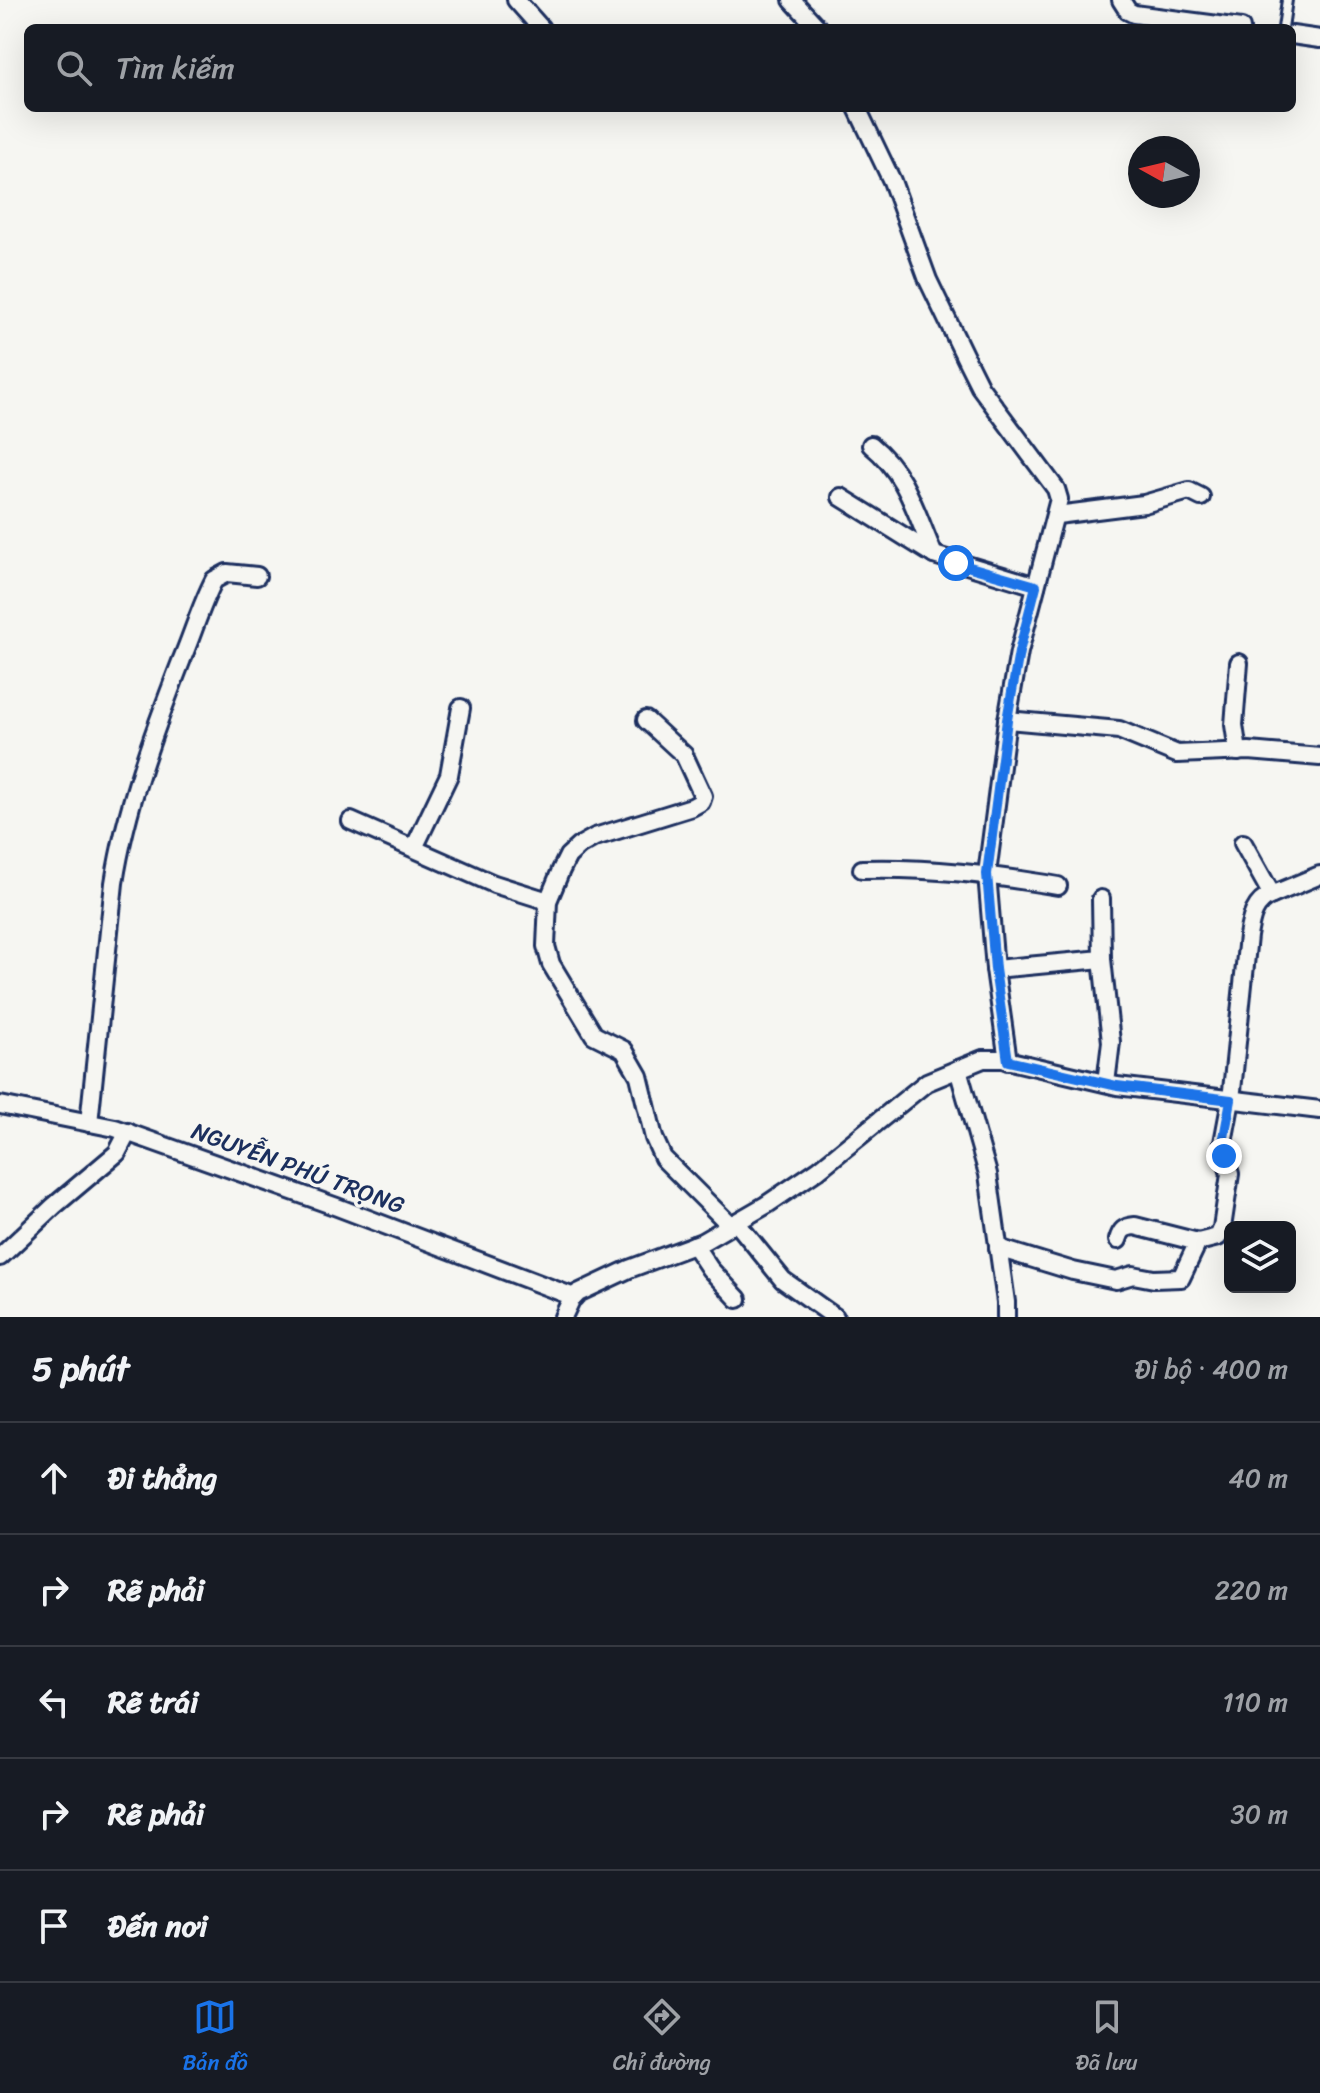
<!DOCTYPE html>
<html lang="vi">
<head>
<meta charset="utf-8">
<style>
	:root { --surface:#171b24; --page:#20242c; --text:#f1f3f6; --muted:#9ea1a6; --line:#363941; --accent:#1a73e8 }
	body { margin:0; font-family:Sriracha,sans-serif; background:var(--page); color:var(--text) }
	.controls { position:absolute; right:24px; bottom:24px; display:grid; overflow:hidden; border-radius:12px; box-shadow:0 8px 32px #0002 }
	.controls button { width:72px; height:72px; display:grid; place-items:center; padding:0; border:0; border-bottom:2px solid var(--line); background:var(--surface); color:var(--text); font:40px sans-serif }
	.compass { position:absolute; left:1128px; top:136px; width:72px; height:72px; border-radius:50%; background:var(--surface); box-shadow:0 8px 32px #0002; rotate:278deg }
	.stop { position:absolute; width:24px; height:24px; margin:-18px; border:6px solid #1a73e8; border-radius:50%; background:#fff }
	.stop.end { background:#1a73e8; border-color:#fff; box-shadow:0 2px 8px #0008 }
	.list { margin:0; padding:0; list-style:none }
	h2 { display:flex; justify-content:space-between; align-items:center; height:104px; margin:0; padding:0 32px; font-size:34px }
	h2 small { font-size:26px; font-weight:400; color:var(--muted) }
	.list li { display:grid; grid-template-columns:52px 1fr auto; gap:24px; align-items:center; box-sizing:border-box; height:112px; padding:0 32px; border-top:2px solid var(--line) }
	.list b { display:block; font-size:30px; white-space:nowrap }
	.list em { font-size:26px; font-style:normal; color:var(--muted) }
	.icon { flex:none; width:44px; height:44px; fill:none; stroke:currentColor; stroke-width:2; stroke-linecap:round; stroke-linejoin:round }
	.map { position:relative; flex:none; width:1320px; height:1317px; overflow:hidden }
	.search { position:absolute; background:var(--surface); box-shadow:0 8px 32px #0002; left:24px; right:24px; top:24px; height:88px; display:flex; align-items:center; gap:20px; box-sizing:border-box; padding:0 28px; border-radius:12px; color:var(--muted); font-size:30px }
	.sheet { height:664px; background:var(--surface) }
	nav { display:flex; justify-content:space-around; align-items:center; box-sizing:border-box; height:112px; border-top:2px solid var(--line); background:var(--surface); font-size:22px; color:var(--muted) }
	nav a { display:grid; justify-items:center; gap:4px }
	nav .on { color:var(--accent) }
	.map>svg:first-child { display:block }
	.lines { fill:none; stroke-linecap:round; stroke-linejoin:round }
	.service-casing { stroke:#1b2f5e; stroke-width:14 }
	.minor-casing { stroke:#1b2f5e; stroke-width:22 }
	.service { stroke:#f6f6f2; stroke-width:8 }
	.minor { stroke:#f6f6f2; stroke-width:16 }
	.route { stroke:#1a73e8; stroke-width:10 }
	.labels { text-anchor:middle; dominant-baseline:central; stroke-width:7; stroke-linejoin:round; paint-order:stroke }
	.street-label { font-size:24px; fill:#1b2f5e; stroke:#f6f6f2 }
</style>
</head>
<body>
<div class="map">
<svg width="1320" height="1317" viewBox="0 0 1320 1317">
	<rect width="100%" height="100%" fill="#f6f6f2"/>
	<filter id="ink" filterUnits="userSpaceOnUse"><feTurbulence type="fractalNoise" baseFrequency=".0125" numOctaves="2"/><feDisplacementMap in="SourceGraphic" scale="16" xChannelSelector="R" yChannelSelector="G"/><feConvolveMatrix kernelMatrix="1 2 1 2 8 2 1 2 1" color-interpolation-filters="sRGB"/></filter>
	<g filter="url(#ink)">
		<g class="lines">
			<defs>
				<polyline id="service" points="1283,28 1287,0"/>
				<g id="minor">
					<polyline points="516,0 541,28"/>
					<polyline points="792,0 818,28"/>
					<polyline points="1121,0 1128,11 1134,14 1241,28"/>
					<polyline points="1292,35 1320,39"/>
					<polyline points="857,108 892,181 928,280 968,363 980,387 1056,489 1059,499 1019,652 1007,720 987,874 995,969 1008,1061"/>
					<path d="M871 445C907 474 916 514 934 555"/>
					<polyline points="841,497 934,555 1036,586"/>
					<polyline points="1057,515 1144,504 1189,491 1201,497"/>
					<polyline points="646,720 684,755 703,796 701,802 692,807 595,837 579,846 568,856 561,870 548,901 546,946 551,964 594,1035 624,1050 639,1076 654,1138 663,1158 730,1225"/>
					<polyline points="1007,720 1119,730 1177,754 1249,751 1320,757"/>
					<polyline points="1238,752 1234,725 1239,663"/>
					<polyline points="351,821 494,884 548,901"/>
					<polyline points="1243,843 1272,895 1320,875"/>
					<polyline points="414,848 449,775 461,708"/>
					<path d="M862 869C928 867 992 875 1058 886"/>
					<polyline points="1101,899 1102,959 1111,1042 1106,1083"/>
					<polyline points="995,969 1102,959"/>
					<polyline points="958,1069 988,1174 1006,1302 1006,1317"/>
					<polyline points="0,1105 115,1128 337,1207 574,1297"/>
					<path d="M89 1123 114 883C126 806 154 731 182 659 193 633 201 605 214 580L227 573 257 576"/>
					<polyline points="736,1222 783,1280 835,1317"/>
					<path d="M1198 1242 1218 1237 1222 1228 1230 1174 1222 1148 1231 1100 1248 936C1251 918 1254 902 1272 895"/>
					<polyline points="694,1245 710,1269 738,1299"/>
					<path d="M998 1248 1073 1271 1116 1280 1133 1275 1154 1279 1181 1278 1198 1242 1135 1226C1124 1227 1121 1230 1118 1240"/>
					<polyline points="0,1257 54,1206 117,1153 128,1132"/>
					<polyline points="563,1317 571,1300 578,1293 629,1269 702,1242 766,1205 818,1170 927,1082 983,1059 1002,1059 1117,1086 1320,1110"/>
				</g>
			</defs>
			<use href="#service" class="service-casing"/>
			<use href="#minor" class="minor-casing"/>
			<use href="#service" class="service"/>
			<use href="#minor" class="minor"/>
		</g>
	</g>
	<g class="lines" filter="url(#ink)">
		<polyline class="route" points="956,563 1036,586 1019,652 1007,720 987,874 995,969 1008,1061 1117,1086 1231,1100 1222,1148 1224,1156"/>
	</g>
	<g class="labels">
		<g class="street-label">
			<text transform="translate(298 1168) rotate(20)">NGUYỄN PHÚ TRỌNG</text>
		</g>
	</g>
</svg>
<div class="controls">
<button><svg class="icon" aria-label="layers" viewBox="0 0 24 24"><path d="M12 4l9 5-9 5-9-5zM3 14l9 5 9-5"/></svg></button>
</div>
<svg class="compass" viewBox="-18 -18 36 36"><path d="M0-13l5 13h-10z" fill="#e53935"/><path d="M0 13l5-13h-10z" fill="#9ea1a6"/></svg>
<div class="stop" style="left:956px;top:563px"></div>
<div class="stop end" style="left:1224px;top:1156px"></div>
<div class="search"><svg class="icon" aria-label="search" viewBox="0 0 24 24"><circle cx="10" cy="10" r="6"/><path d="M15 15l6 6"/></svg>Tìm kiếm</div>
</div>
<section class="sheet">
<h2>5 phút<small>Đi bộ · 400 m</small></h2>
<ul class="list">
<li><svg class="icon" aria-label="ahead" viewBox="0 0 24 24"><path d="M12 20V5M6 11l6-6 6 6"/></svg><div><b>Đi thẳng</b></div><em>40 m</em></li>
<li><svg class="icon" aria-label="right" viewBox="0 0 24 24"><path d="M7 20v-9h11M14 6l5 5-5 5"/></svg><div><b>Rẽ phải</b></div><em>220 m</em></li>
<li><svg class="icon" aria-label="left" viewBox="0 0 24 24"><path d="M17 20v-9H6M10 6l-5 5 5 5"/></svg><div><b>Rẽ trái</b></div><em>110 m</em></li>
<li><svg class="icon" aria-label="right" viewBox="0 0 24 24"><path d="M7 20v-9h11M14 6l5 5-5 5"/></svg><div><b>Rẽ phải</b></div><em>30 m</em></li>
<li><svg class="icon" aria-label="arrive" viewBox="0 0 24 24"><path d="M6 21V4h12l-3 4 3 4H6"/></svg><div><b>Đến nơi</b></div></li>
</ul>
</section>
<nav>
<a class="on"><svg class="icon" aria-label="map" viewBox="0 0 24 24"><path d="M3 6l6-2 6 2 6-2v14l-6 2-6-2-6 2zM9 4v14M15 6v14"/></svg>Bản đồ</a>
<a><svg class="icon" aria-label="directions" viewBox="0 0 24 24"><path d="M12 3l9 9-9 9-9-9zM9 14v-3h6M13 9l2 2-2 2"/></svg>Chỉ đường</a>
<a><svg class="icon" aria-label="saved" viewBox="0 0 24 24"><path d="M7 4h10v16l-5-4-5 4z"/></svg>Đã lưu</a>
</nav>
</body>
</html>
